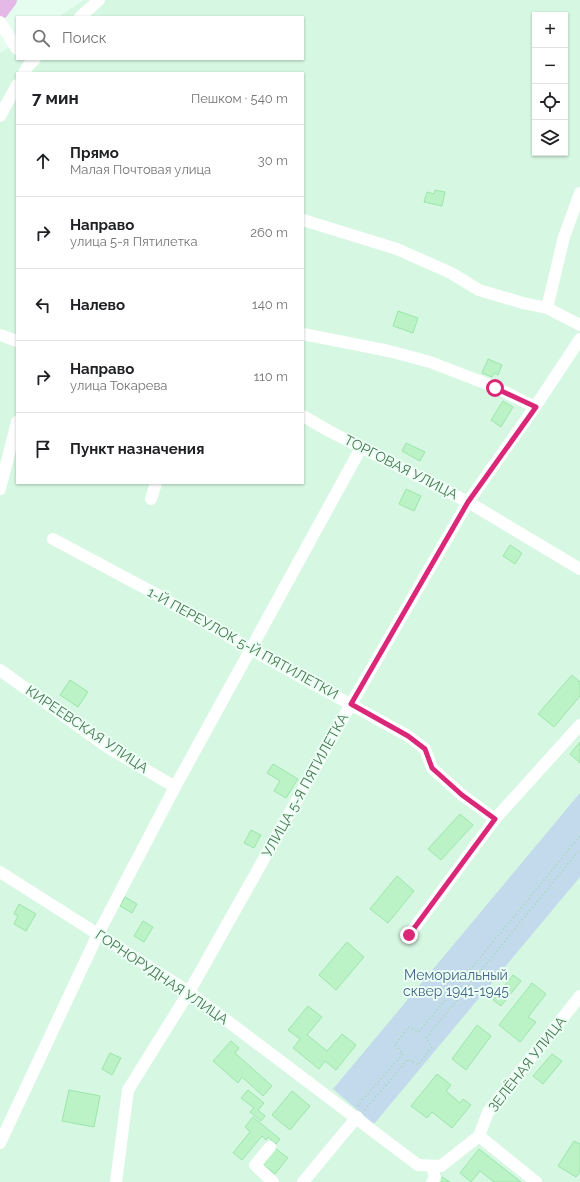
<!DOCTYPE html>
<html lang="ru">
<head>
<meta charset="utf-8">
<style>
	:root { --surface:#fff; --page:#f2f2f2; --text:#202124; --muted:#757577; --line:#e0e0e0 }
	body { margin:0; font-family:Raleway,sans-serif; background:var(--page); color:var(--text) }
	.controls { position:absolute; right:12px; top:12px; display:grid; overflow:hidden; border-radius:0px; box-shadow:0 1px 3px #0004 }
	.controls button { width:36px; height:36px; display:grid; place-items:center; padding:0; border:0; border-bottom:1px solid var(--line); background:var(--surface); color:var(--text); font:20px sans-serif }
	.stop { position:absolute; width:12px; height:12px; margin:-9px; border:3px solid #db2777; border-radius:50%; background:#fff }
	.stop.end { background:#db2777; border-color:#fff; box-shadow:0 1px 4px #0008 }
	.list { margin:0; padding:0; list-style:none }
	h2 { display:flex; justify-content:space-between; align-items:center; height:52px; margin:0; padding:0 16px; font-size:17px }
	h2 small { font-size:13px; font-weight:400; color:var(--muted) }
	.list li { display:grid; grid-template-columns:26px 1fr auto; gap:12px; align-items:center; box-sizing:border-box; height:72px; padding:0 16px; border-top:1px solid var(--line) }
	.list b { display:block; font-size:15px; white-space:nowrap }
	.list p { margin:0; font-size:13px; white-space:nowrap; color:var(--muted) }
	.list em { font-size:13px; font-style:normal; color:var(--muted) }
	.icon { flex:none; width:22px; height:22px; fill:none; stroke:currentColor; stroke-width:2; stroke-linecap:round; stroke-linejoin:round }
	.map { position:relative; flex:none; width:580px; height:1182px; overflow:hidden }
	.search { position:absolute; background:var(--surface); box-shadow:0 1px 3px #0004; left:16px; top:16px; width:288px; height:44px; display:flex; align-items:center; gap:10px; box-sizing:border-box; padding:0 14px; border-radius:0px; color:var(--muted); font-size:15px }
	.panel { position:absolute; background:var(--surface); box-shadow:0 1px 3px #0004; left:16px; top:72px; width:288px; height:412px; border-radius:0px }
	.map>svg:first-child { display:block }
	.residential { fill:#d6f7e2; fill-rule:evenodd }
	.green { fill:#c2daeb }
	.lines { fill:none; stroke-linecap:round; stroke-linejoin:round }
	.river { stroke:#e5b8e7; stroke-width:16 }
	.building { fill:#bbf3c7; stroke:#9be6aa }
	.path { stroke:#9ed8aa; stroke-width:1.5; stroke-dasharray:1 3; stroke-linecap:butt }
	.minor { stroke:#fff; stroke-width:12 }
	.route { stroke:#db2777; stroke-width:5 }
	.labels { text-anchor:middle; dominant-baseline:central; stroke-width:4; stroke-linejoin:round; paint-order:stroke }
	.street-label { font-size:14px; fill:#497651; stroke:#ebfff4 }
	.park-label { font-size:14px; fill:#466689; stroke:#ebfff4 }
</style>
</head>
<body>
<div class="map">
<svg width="580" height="1182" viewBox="0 0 580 1182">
	<rect width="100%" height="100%" fill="#e4fdef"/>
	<path class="residential" d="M84 0H580V1182H0V53L17 43V59H303V17H58ZM535 15H565V153H535ZM17 73H303V483H17Z"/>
	<polygon class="green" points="580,793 580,877 374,1124 333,1089"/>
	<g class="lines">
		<polyline class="river" points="0,12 9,0"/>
	</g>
	<g class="building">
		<polygon points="435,190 445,192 442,206 424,202 427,192 434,194"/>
		<polygon points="398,311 418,318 413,333 393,326"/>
		<polygon points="488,359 502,365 498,375 494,373 492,377 482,373"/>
		<polygon points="503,401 513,407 501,427 491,420"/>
		<polygon points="406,443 425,452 420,461 402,451"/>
		<polygon points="406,489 421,496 414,511 399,504"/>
		<polygon points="510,545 522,553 515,564 503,556"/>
		<polygon points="572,675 580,682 580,696 554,727 538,714"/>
		<polygon points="70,680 88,692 78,707 60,695"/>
		<polygon points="580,742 580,763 570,754"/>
		<polygon points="273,764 298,779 286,798 274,791 280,781 267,773"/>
		<polygon points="460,814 473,825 441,860 428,849"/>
		<polygon points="251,830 261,835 254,848 244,843"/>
		<polygon points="397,876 414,891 388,923 370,909"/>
		<polygon points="125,897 137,904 132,913 120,906"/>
		<polygon points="19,904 36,914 26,931 14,924 18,916 14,914"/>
		<polygon points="143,921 153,927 144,942 134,936"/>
		<polygon points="347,942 364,957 336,990 319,975"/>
		<polygon points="513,975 521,981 501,1006 493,1000"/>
		<polygon points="532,983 546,994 528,1017 536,1022 520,1042 499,1025"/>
		<polygon points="308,1006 322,1017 307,1035 327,1051 342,1034 356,1045 336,1070 325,1061 319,1069 293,1048 300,1039 288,1030"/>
		<polygon points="477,1025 491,1036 466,1070 452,1059"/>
		<polygon points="231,1041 239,1048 235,1053 272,1086 263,1096 242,1077 238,1083 213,1061"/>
		<polygon points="110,1053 121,1058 112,1075 102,1069"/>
		<polygon points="552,1054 562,1061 543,1084 533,1076"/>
		<polygon points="437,1074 451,1085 446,1091 460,1103 463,1099 471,1105 452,1128 432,1112 427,1118 411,1106"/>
		<polygon points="69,1090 100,1096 94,1127 62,1121"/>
		<polygon points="248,1090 264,1103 258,1110 265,1116 261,1121 250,1112 254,1108 241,1098"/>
		<polygon points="292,1091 310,1106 290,1130 272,1115"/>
		<polygon points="253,1117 280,1139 276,1144 268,1137 266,1140 262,1136 242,1160 233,1153 250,1132 245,1127"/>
		<polygon points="574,1141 580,1144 580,1172 576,1177 558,1166"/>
		<polygon points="275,1148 288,1158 275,1174 262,1164"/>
		<polygon points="479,1149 521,1182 494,1182 480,1171 471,1182 460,1173"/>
		<polygon points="442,1177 450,1182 438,1182"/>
	</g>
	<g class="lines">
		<g class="path">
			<polyline points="359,1106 358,1105 403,1054 395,1045 408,1027 419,1032 580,836"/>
			<polyline points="365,1110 408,1059 418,1065 432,1047 426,1038 580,849"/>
		</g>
		<g class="minor">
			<polyline points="80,17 99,0"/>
			<polyline points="0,22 17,49"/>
			<polyline points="24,73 28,66 35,59"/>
			<polyline points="0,116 17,85"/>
			<polyline points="303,220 397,249 451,273 479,290 523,303 547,308 580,325"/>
			<polyline points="547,308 564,237 580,193"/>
			<polyline points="303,334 389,351 430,362 495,387 535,407"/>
			<polyline points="0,335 17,341"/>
			<polyline points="303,416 329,431 468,502 580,569"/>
			<polyline points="0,489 17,422"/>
			<polyline points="151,499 156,483"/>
			<polyline points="53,539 154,593 252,650 408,736 425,749 432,768 462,795 495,819"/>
			<polyline points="0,670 109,748 175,787"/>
			<polyline points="0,872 189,992 418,1165 441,1166 479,1136"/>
			<polyline points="409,935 495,819 580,725"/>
			<polyline points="479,1136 488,1112 580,996"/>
			<polyline points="479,1136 536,1182"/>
			<polyline points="0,1143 98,934 175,787 361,448"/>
			<polyline points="270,1147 255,1165 273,1182"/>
			<polyline points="432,1166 435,1178 432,1182"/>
			<polyline points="116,1182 128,1090 189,992 351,704 468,502 535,407 580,339"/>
			<polyline points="303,1182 357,1117"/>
		</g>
	</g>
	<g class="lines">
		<polyline class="route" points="409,935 495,819 462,795 432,768 425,749 408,736 351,704 468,502 536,407 495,388"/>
	</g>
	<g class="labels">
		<g class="street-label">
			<text transform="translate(401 467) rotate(27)">ТОРГОВАЯ УЛИЦА</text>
			<text transform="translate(243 643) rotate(29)">1-Й ПЕРЕУЛОК 5-Й ПЯТИЛЕТКИ</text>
			<text transform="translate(87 729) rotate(34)">КИРЕЕВСКАЯ УЛИЦА</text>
			<text transform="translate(305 785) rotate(-61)">УЛИЦА 5-Я ПЯТИЛЕТКА</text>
			<text transform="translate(162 977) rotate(34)">ГОРНОРУДНАЯ УЛИЦА</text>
			<text transform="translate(527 1064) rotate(-52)">ЗЕЛЁНАЯ УЛИЦА</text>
		</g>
		<g class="park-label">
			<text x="456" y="975">Мемориальный<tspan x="456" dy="16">сквер 1941-1945</tspan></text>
		</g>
	</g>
</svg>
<div class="controls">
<button>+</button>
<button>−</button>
<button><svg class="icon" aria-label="locate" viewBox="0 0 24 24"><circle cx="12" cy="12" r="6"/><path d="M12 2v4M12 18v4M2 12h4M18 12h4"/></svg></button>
<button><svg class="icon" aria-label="layers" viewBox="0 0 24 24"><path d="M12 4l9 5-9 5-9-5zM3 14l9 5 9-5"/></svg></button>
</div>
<div class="stop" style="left:495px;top:388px"></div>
<div class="stop end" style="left:409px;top:935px"></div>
<div class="search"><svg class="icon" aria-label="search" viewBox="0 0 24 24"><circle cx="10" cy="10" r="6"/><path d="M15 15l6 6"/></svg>Поиск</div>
<section class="panel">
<h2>7 мин<small>Пешком · 540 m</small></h2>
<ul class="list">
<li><svg class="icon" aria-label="ahead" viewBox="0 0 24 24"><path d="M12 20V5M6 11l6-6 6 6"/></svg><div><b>Прямо</b><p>Малая Почтовая улица</p></div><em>30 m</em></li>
<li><svg class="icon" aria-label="right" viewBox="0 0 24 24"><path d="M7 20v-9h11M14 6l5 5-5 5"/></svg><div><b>Направо</b><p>улица 5-я Пятилетка</p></div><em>260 m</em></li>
<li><svg class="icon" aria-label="left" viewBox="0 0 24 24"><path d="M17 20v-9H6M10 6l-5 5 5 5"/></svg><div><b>Налево</b></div><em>140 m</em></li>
<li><svg class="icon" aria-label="right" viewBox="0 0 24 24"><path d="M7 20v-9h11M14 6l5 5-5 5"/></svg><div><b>Направо</b><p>улица Токарева</p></div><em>110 m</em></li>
<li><svg class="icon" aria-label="arrive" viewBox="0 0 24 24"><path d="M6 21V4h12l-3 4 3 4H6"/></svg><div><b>Пункт назначения</b></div></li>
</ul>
</section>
</div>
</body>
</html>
